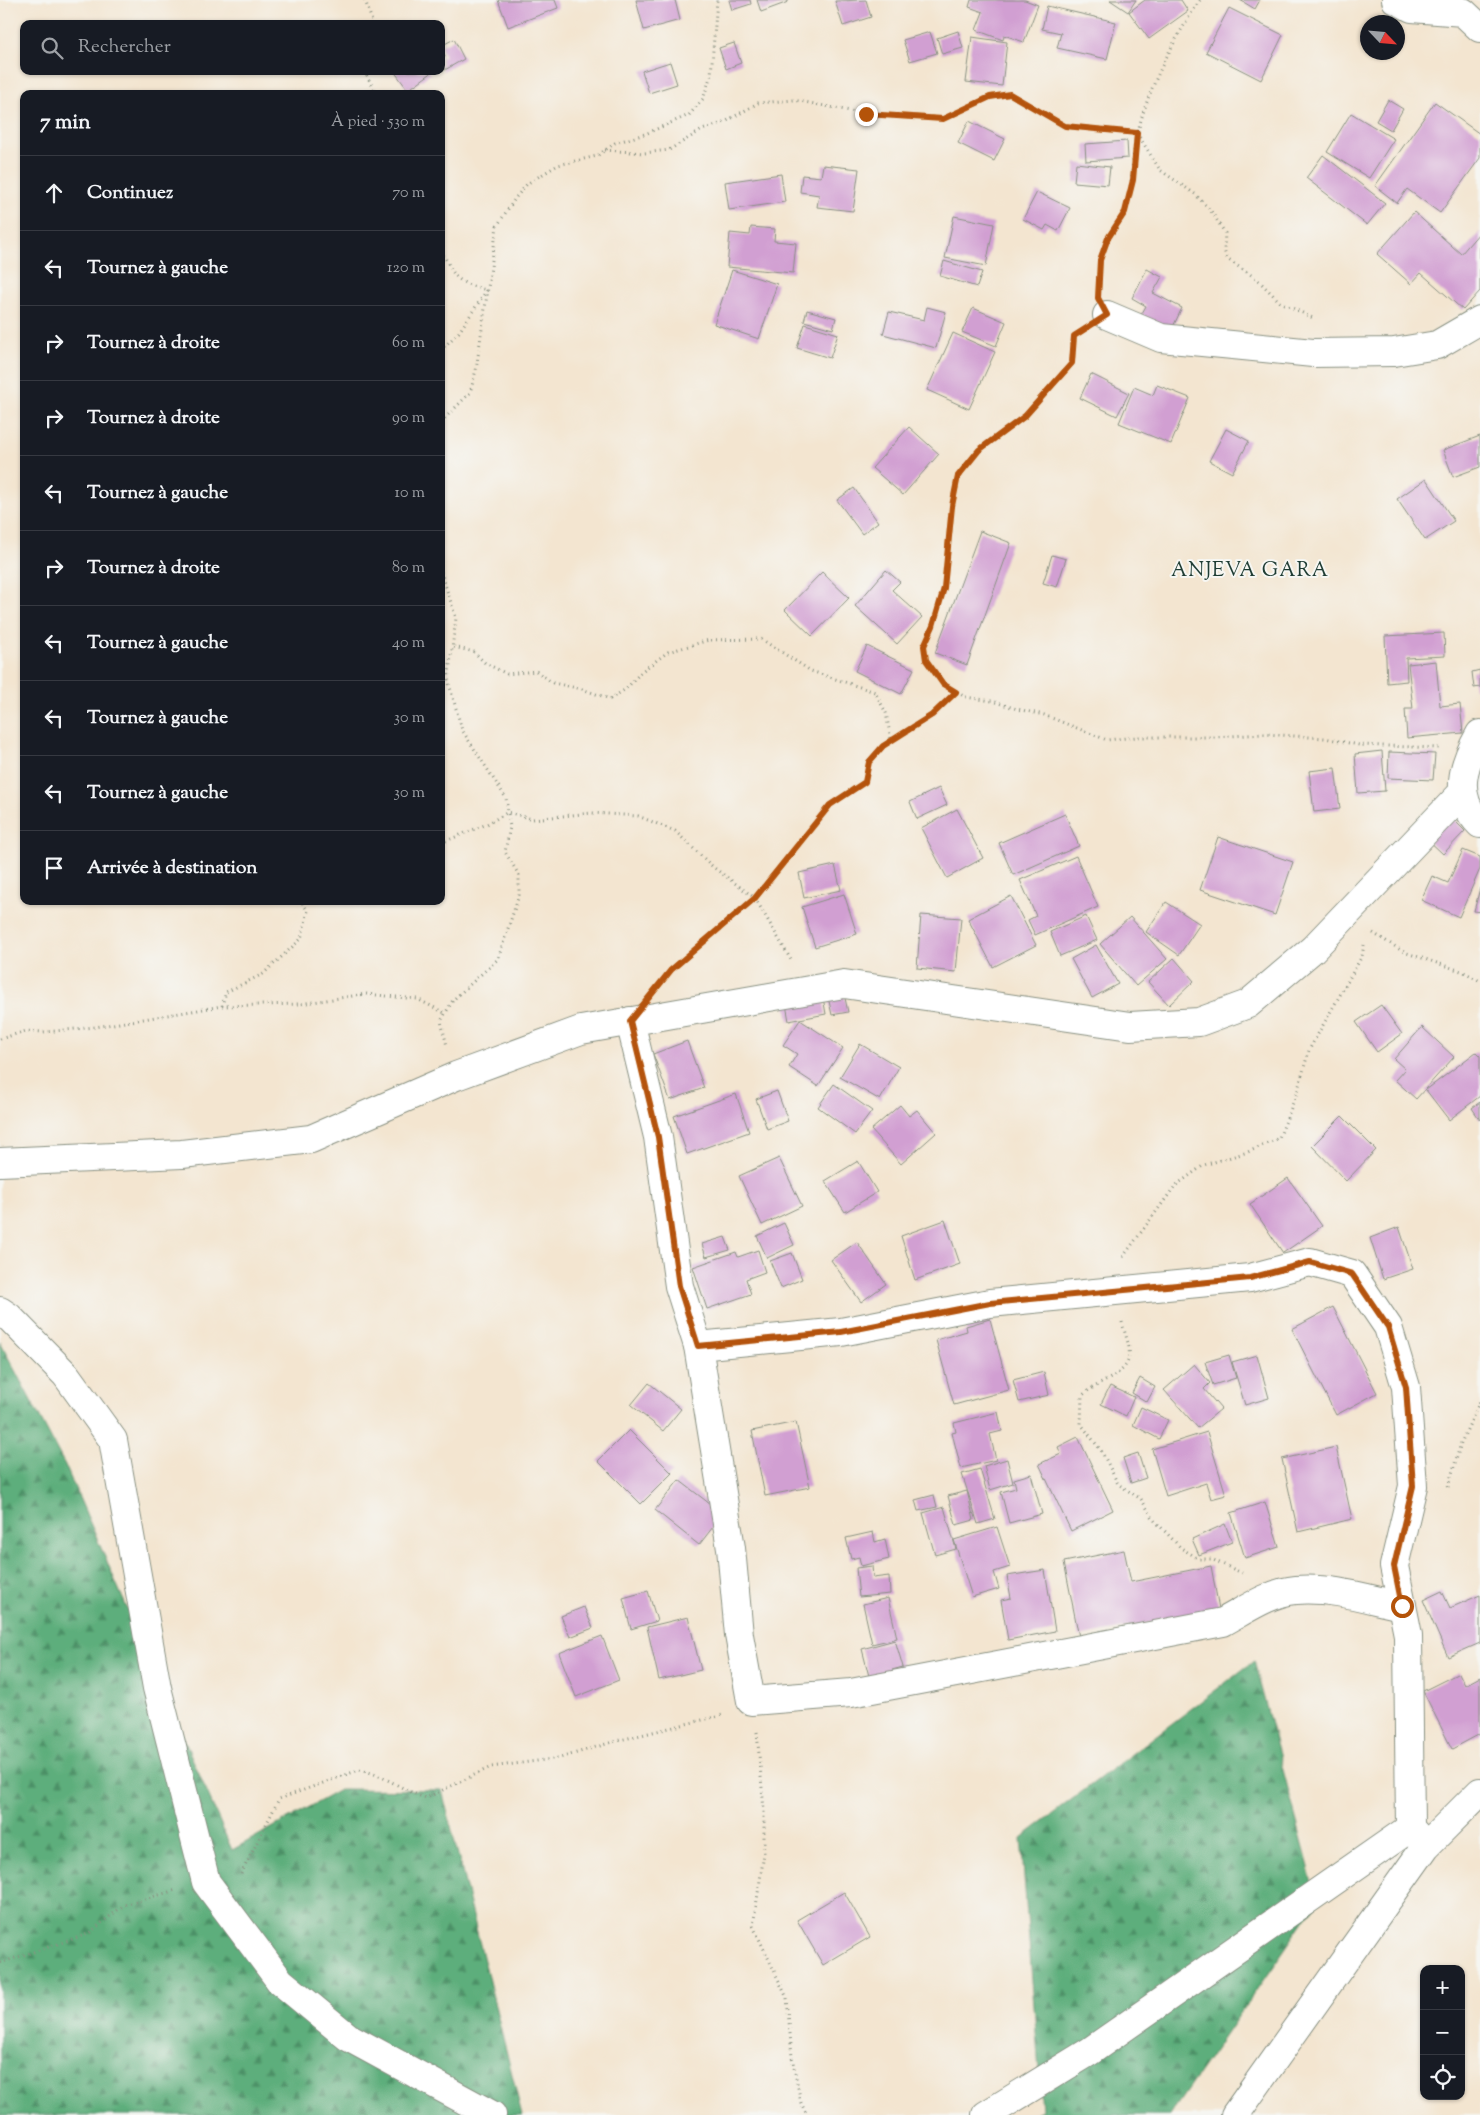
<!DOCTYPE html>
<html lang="fr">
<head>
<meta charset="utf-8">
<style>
	:root { --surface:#171b24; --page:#20242c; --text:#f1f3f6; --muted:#9ea1a6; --line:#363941 }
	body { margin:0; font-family:"Sorts Mill Goudy",serif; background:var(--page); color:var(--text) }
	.controls { position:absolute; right:15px; bottom:15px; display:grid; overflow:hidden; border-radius:10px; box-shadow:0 1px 4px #0004 }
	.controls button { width:45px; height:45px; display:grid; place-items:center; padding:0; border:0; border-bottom:1px solid var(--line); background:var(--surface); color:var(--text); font:25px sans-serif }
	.compass { position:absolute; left:1360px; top:15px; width:45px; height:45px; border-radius:50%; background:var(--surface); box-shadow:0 1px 4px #0004; rotate:116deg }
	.stop { position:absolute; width:15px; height:15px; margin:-11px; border:4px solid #b45309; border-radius:50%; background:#fff }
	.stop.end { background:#b45309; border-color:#fff; box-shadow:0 1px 5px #0008 }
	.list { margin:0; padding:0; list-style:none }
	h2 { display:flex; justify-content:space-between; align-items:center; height:65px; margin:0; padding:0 20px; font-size:21px }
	h2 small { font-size:16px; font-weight:400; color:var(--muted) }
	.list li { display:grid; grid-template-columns:32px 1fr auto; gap:15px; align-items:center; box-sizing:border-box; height:75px; padding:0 20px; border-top:1px solid var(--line) }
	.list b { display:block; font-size:19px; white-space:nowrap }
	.list em { font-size:16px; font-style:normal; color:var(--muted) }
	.icon { flex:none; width:28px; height:28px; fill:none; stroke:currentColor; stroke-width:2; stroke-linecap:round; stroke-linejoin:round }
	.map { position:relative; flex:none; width:1480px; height:2115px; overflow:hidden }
	.search { position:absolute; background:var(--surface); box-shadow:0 1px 4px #0004; left:20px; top:20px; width:425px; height:55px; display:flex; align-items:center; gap:12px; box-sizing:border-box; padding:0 18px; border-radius:10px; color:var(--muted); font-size:19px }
	.panel { position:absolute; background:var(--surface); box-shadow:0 1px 4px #0004; left:20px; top:90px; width:425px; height:815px; border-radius:10px }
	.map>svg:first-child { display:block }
	.forest { fill:url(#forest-firs); stroke:#3e7658 }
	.building { fill:#d19fd2 }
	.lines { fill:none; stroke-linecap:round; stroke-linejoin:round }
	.minor-casing { stroke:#899182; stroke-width:30 }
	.tertiary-casing { stroke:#899182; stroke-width:30 }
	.path { stroke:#899182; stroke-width:3; stroke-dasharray:1 4; stroke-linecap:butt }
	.minor { stroke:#fff; stroke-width:28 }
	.tertiary { stroke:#fff; stroke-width:28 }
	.route { stroke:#b45309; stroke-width:6 }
	.labels { text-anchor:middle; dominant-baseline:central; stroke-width:4; stroke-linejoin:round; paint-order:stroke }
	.quarter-label { font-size:20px; letter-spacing:1px; fill:#1f3d34; stroke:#f6f6f2 }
</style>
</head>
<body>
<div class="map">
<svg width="1480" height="2115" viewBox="0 0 1480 2115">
	<defs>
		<pattern id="forest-firs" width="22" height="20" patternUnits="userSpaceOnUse" patternTransform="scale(1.25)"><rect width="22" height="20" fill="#5dae7b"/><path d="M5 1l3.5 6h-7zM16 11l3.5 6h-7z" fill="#4c8f66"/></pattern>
	</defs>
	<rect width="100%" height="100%" fill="#f6f6f2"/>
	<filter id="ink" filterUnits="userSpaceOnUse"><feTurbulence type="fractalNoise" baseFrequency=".02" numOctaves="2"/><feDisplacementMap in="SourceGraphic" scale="10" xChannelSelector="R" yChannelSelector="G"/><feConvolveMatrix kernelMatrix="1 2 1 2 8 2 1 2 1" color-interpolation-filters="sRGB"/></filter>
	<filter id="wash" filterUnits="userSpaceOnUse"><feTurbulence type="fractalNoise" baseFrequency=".0096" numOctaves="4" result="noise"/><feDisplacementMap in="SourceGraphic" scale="20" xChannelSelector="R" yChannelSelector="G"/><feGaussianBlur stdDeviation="1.12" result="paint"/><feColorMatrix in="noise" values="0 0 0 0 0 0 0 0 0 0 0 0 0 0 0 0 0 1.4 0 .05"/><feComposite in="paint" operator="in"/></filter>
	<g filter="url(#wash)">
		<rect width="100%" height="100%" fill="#f3e5d0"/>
		<g class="forest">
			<polygon points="0,1342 65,1465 232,1850 342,1789 442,1790 522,2115 0,2115"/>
			<polygon points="1254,1661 1318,1901 1170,2115 1032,2115 1042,2110 1021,1838"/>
		</g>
		<g id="blocks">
			<g class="building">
				<polygon points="498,0 555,0 558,8 508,27"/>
				<polygon points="636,0 675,0 680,20 644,30"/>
				<polygon points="729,0 750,0 751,4 732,10"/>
				<polygon points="757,0 788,0 788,2 761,12"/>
				<polygon points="866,0 871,17 843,26 835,1"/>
				<polygon points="971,0 1025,0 1038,5 1024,42 1004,35 1003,40 976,30 983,12 969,7"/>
				<polygon points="1110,0 1136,0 1128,12"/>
				<polygon points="1145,0 1181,0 1188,11 1149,39 1129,12"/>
				<polygon points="1240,0 1260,0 1255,9"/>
				<polygon points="1047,6 1116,22 1107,59 1057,48 1061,33 1042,29"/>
				<polygon points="1229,8 1283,35 1261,80 1206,52"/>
				<polygon points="958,31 963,48 942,54 937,38"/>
				<polygon points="930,32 937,53 910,61 903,40"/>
				<polygon points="972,37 1007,42 1002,86 966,82"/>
				<polygon points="454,39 464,59 443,71 441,58 445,57 441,46"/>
				<polygon points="734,43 741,63 726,69 719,48"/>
				<polygon points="670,62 677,84 649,93 642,71"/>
				<polygon points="394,71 428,71 430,74 408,90"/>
				<polygon points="1388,100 1403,109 1391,130 1376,121"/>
				<polygon points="1435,102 1480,134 1480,158 1440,213 1407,189 1397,203 1375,186"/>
				<polygon points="1351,113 1394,139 1369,178 1327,152"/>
				<polygon points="969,121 1005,139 994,161 958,143"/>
				<polygon points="1127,141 1128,158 1086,161 1085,144"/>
				<polygon points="1323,155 1385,203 1367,225 1306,178"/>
				<polygon points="1076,163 1110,167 1108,185 1074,182"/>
				<polygon points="823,165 859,169 853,211 817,207 819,195 800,192 802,175 821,177"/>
				<polygon points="781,174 785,202 729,210 725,182"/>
				<polygon points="1037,192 1070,208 1058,231 1047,225 1044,230 1023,219"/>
				<polygon points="1414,212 1461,254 1480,232 1480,291 1463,310 1421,273 1411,284 1377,254"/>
				<polygon points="954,216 994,224 986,266 945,258"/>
				<polygon points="751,227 775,229 774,241 796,243 793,273 727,267 730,233 750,235"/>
				<polygon points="944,261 982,272 977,287 940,276"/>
				<polygon points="1147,269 1162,277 1153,293 1182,308 1171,331 1141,315 1146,306 1132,298"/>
				<polygon points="732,270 777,284 759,339 714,324"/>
				<polygon points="927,307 946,312 936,348 883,334 889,312 924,320"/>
				<polygon points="973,308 1006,322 996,346 962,332"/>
				<polygon points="807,310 836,318 833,329 804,321"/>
				<polygon points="805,324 838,334 830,358 797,348"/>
				<polygon points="953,333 995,352 969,409 927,390"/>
				<polygon points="1091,374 1129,393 1117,416 1080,398"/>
				<polygon points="1157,385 1190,398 1171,444 1119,423 1134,387 1153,395"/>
				<polygon points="909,427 939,454 903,495 872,468"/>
				<polygon points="1226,429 1249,441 1232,473 1209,461"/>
				<polygon points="1480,436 1480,467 1453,477 1443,450"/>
				<polygon points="1426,479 1454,521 1425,540 1397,499"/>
				<polygon points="854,488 878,522 862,534 837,500"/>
				<polygon points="980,531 1011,543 967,665 935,653"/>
				<polygon points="1052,555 1066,559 1057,587 1043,583"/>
				<polygon points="886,570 900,582 892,590 922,617 897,644 855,606"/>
				<polygon points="822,572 849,598 812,636 785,610"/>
				<polygon points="1444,633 1445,656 1406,658 1407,681 1387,683 1385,636"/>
				<polygon points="867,646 914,669 901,694 855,671"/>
				<polygon points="1436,661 1440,706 1460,704 1463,733 1407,738 1405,709 1413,709 1408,664"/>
				<polygon points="1480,670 1480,687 1474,688 1472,672"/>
				<polygon points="1382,751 1385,791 1358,793 1355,754"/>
				<polygon points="1389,752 1435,754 1433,780 1388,778"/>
				<polygon points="1335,768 1340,809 1314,812 1309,771"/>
				<polygon points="939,788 947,805 917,819 910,802"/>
				<polygon points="957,809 983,858 947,878 921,828"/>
				<polygon points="1065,814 1079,846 1013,875 999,843"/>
				<polygon points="1449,815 1465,831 1443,854 1426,838"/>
				<polygon points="1218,837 1293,862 1275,915 1200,890"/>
				<polygon points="1463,850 1480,857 1480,869 1459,917 1421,900 1432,876 1448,883"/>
				<polygon points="1076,856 1098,907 1035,935 1028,920 1036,916 1020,880"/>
				<polygon points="835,865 841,890 804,898 799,873"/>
				<polygon points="1480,888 1480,912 1474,911"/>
				<polygon points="844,894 857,934 815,947 802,907"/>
				<polygon points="1011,896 1036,945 993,967 968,919"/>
				<polygon points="1166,902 1200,924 1179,955 1146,932"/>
				<polygon points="921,915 961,918 956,972 917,968"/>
				<polygon points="1086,916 1097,940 1060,956 1050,932"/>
				<polygon points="1130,917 1167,959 1136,986 1100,944"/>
				<polygon points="1096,945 1118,984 1092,998 1071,959"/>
				<polygon points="1174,958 1194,981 1169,1005 1148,982"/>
				<polygon points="843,989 848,1012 832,1015 827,992"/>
				<polygon points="822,992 826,1014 789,1021 785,999"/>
				<polygon points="1381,1005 1402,1034 1377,1052 1356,1022"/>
				<polygon points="800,1020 843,1048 818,1086 789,1067 797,1054 783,1045"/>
				<polygon points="1422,1027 1454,1057 1416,1099 1395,1080 1405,1069 1394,1059"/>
				<polygon points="687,1041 704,1088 670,1100 653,1054"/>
				<polygon points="860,1044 899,1067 880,1100 840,1077"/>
				<polygon points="1476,1052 1480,1056 1480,1096 1449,1120 1426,1090"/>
				<polygon points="834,1084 872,1111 855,1134 818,1107"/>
				<polygon points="777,1091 788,1121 767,1129 756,1099"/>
				<polygon points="736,1094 749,1132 687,1154 674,1116"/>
				<polygon points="1480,1102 1480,1120 1472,1108"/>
				<polygon points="900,1105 909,1116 917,1110 936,1133 901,1164 871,1130"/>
				<polygon points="1342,1116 1376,1150 1346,1181 1312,1146"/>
				<polygon points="779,1158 802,1206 762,1225 739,1176"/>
				<polygon points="858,1161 877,1192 845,1212 825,1181"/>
				<polygon points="1288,1178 1322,1226 1283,1253 1250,1204"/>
				<polygon points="945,1220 960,1264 915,1280 901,1236"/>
				<polygon points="784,1223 794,1245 767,1258 757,1236"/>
				<polygon points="1399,1227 1413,1269 1383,1279 1370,1238"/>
				<polygon points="725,1237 730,1250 706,1257 702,1244"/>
				<polygon points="857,1242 886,1284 861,1302 831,1260"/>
				<polygon points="758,1250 765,1272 746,1279 751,1294 707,1309 693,1267 736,1252 738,1257"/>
				<polygon points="792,1253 802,1279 781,1288 770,1261"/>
				<polygon points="1333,1307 1377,1393 1336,1415 1292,1329"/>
				<polygon points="990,1319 1009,1390 954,1405 936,1340 967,1331 966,1326"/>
				<polygon points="1229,1355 1236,1378 1213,1385 1205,1362"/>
				<polygon points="1257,1355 1269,1398 1245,1405 1232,1362"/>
				<polygon points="1194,1364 1210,1383 1204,1389 1221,1409 1198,1428 1164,1390"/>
				<polygon points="1044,1372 1049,1395 1019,1402 1013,1380"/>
				<polygon points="1140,1378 1155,1387 1147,1402 1132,1393"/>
				<polygon points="649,1383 681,1409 663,1431 631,1405"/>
				<polygon points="1110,1386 1134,1397 1126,1416 1101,1404"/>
				<polygon points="1141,1407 1168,1420 1159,1439 1133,1425"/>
				<polygon points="998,1412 1002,1431 990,1434 996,1460 961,1468 952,1433 956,1432 954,1423"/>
				<polygon points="796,1422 810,1487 765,1496 752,1431"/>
				<polygon points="629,1430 672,1473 641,1504 598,1461"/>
				<polygon points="1207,1432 1226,1495 1211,1499 1206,1483 1166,1496 1152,1449"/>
				<polygon points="1078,1437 1113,1510 1071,1531 1039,1464 1061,1454 1058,1447"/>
				<polygon points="1336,1447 1352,1519 1298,1532 1282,1459"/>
				<polygon points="1138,1453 1146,1478 1131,1483 1123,1458"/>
				<polygon points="1007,1459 1013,1483 990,1490 984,1466"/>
				<polygon points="980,1469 995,1519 978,1524 962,1474"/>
				<polygon points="1031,1474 1042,1514 1009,1523 1001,1492 1016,1488 1014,1479"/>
				<polygon points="679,1480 723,1514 699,1545 655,1510"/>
				<polygon points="967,1491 974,1520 956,1525 948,1496"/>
				<polygon points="934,1495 937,1507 918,1511 915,1500"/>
				<polygon points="1265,1502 1279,1547 1245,1558 1231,1513"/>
				<polygon points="944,1507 956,1549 935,1555 923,1513"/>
				<polygon points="1225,1524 1232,1542 1199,1555 1192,1539"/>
				<polygon points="997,1527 1010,1567 994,1572 999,1589 972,1597 954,1540"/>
				<polygon points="873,1532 875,1542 885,1539 889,1559 861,1566 859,1557 851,1559 846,1538"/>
				<polygon points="1124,1550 1131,1582 1211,1566 1219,1609 1079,1637 1064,1562"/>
				<polygon points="872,1566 873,1578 889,1576 890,1594 859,1597 856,1568"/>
				<polygon points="1045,1570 1055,1631 1008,1640 1001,1600 1011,1598 1007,1576"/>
				<polygon points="648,1591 657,1621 631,1629 623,1598"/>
				<polygon points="1442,1591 1450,1608 1480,1595 1480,1643 1448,1657 1423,1600"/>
				<polygon points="888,1598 897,1638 872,1644 863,1604"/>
				<polygon points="584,1607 593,1628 570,1637 561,1616"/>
				<polygon points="688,1617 701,1670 659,1680 647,1627"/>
				<polygon points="602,1636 619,1680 576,1697 559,1653"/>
				<polygon points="895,1640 903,1667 892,1670 893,1673 870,1680 862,1649"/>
				<polygon points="1459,1673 1465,1685 1480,1677 1480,1734 1452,1749 1423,1691"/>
				<polygon points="844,1892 870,1937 823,1965 797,1920"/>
			</g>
		</g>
	</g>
	<g filter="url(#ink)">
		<use href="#blocks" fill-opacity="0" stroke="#899182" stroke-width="1"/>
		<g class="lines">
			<defs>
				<g id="minor">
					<polyline points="1396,0 1412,8 1463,12 1480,28"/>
					<polyline points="1107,315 1161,338 1313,353 1394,352 1437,345 1480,320"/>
					<path d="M630 1021 658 1137 679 1286 698 1346 731 1548 739 1635 751 1701 851 1693 1223 1622C1245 1610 1271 1592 1296 1590 1332 1587 1368 1599 1402 1606"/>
					<polyline points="0,1162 182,1154 311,1139 456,1076 581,1030 844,984 1130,1026 1199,1022 1248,1004 1313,949 1462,793"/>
					<polyline points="0,1311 9,1317 66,1375 113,1440 157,1688 206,1882 280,1981 348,2037 492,2115"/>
					<polyline points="698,1346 841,1332 990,1303 1250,1278 1310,1262 1352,1274 1388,1327 1406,1387 1413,1486 1394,1566 1408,1635 1410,1828"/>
					<polyline points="986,2115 1089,2052 1410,1828 1422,1841"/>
				</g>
				<g id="tertiary">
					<path d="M1480 734C1463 764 1452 796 1480 824"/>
					<polyline points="1235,2115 1426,1846 1480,1792"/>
				</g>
			</defs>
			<use href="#minor" class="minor-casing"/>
			<use href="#tertiary" class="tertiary-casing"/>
			<g class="path">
				<polyline points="365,0 373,24"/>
				<polyline points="364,71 377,94"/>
				<polyline points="605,150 644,153 669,150 702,130 725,122 758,103 794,100 866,114 943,119 990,97 1010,94 1065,126 1137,133 1160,170 1195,194 1211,211 1225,233 1224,250 1227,259 1257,279 1280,302 1315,319"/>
				<path d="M441 250C456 278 454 282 487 290L459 332 444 347 441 356"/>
				<path d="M1099 284C1099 267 1100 252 1109 237 1114 228 1122 220 1125 211 1134 185 1131 157 1138 131 1150 84 1173 41 1200 0"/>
				<polyline points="1080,332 1074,336 1072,363 1025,416 979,450 958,476 952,506 944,588 933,625 924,646 926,660 943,684 965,697 992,701 1017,709 1044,715 1107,740 1136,737 1214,737 1264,734 1325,738 1359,745 1439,748"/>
				<polyline points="441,422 470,393 476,370 497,226 516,197 528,183 558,165 597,156 615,143 645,134 689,115 703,99 711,75 717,0"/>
				<polyline points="441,572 456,618 448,680 462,730 506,798 510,827 505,852 519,875 519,895 498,959 453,1000 441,1021 447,1046"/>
				<polyline points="454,647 474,652 485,663 507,674 536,671 553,683 582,689 610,699 626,689 642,671 668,652 709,640 761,639 811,671 875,692 886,713 891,740"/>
				<polyline points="441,843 487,824 508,812 532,819 592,813 638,816 675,831 713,867 755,898 791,960"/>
				<polyline points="1373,933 1404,952 1464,972 1480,981"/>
				<polyline points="661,983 671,970 755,898 830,805 865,782 869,762 883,746 933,715 956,692"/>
				<polyline points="222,1006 226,992 263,974 301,939 308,911 301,901"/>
				<polyline points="0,1039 26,1031 45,1032 95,1027 222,1006 300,1004 366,994 417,999 445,1013"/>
				<polyline points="1123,1257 1175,1186 1204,1165 1248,1152 1279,1138 1297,1093 1309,1050 1362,956 1364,945"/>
				<path d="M1122 1322C1124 1331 1128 1340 1129 1349 1133 1376 1096 1381 1082 1396L1081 1424 1102 1452 1118 1484 1141 1499 1155 1521 1181 1548 1199 1559H1211L1242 1573"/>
				<polyline points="1448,1487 1461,1443 1480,1401"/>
				<polyline points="757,1732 764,1810 764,1854 753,1926 787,1998 792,2057 801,2103 807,2115"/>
				<path d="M241 1874 279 1799 359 1770C384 1774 403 1791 426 1798L491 1767 560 1758 616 1741 723 1715"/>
				<polyline points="0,1963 88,1934 124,1905 176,1890"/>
			</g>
			<use href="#minor" class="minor"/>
			<use href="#tertiary" class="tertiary"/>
		</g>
	</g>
	<g class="lines" filter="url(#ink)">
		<polyline class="route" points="866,114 943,119 990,97 1010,94 1065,126 1137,133 1133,180 1125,212 1108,238 1100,260 1098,298 1107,315 1074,336 1072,363 1025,416 979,450 958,476 952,506 944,588 933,626 924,646 926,660 943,684 956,692 932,715 883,746 869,762 865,782 830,805 755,898 671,970 630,1021 658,1137 679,1286 698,1346 841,1332 990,1303 1250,1278 1310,1262 1352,1274 1388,1327 1406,1387 1413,1486 1394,1566 1402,1606"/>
	</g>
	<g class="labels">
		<g class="quarter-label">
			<text x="1250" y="571">ANJEVA GARA</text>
		</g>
	</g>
</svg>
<div class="controls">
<button>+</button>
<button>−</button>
<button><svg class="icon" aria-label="locate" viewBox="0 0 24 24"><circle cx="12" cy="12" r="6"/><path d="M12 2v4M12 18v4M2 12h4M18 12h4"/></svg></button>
</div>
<svg class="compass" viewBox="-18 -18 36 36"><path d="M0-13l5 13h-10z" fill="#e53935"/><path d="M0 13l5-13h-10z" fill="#9ea1a6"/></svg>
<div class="stop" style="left:1402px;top:1606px"></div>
<div class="stop end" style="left:866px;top:114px"></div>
<div class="search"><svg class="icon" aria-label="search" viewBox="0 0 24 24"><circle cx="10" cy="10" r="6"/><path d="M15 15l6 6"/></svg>Rechercher</div>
<section class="panel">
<h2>7 min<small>À pied · 530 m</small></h2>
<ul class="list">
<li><svg class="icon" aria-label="ahead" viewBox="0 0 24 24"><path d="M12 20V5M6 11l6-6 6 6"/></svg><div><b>Continuez</b></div><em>70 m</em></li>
<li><svg class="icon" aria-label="left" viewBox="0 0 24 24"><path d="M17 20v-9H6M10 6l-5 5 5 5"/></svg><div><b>Tournez à gauche</b></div><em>120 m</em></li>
<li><svg class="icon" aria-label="right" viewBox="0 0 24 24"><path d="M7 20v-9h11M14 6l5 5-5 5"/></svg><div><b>Tournez à droite</b></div><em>60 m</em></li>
<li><svg class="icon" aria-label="right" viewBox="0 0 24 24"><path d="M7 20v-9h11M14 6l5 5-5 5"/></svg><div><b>Tournez à droite</b></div><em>90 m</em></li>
<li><svg class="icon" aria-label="left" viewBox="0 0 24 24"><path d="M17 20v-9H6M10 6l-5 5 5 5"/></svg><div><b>Tournez à gauche</b></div><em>10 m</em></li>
<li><svg class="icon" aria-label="right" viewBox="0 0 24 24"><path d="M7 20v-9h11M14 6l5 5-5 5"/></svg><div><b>Tournez à droite</b></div><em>80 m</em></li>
<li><svg class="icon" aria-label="left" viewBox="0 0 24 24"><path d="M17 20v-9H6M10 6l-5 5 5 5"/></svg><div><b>Tournez à gauche</b></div><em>40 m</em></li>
<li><svg class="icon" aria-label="left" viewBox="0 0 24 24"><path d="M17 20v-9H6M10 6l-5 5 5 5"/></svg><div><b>Tournez à gauche</b></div><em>30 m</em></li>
<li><svg class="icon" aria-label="left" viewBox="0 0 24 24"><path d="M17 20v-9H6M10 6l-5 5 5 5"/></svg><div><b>Tournez à gauche</b></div><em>30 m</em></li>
<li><svg class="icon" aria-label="arrive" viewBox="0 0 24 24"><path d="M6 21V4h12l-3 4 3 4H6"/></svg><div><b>Arrivée à destination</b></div></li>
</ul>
</section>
</div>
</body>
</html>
